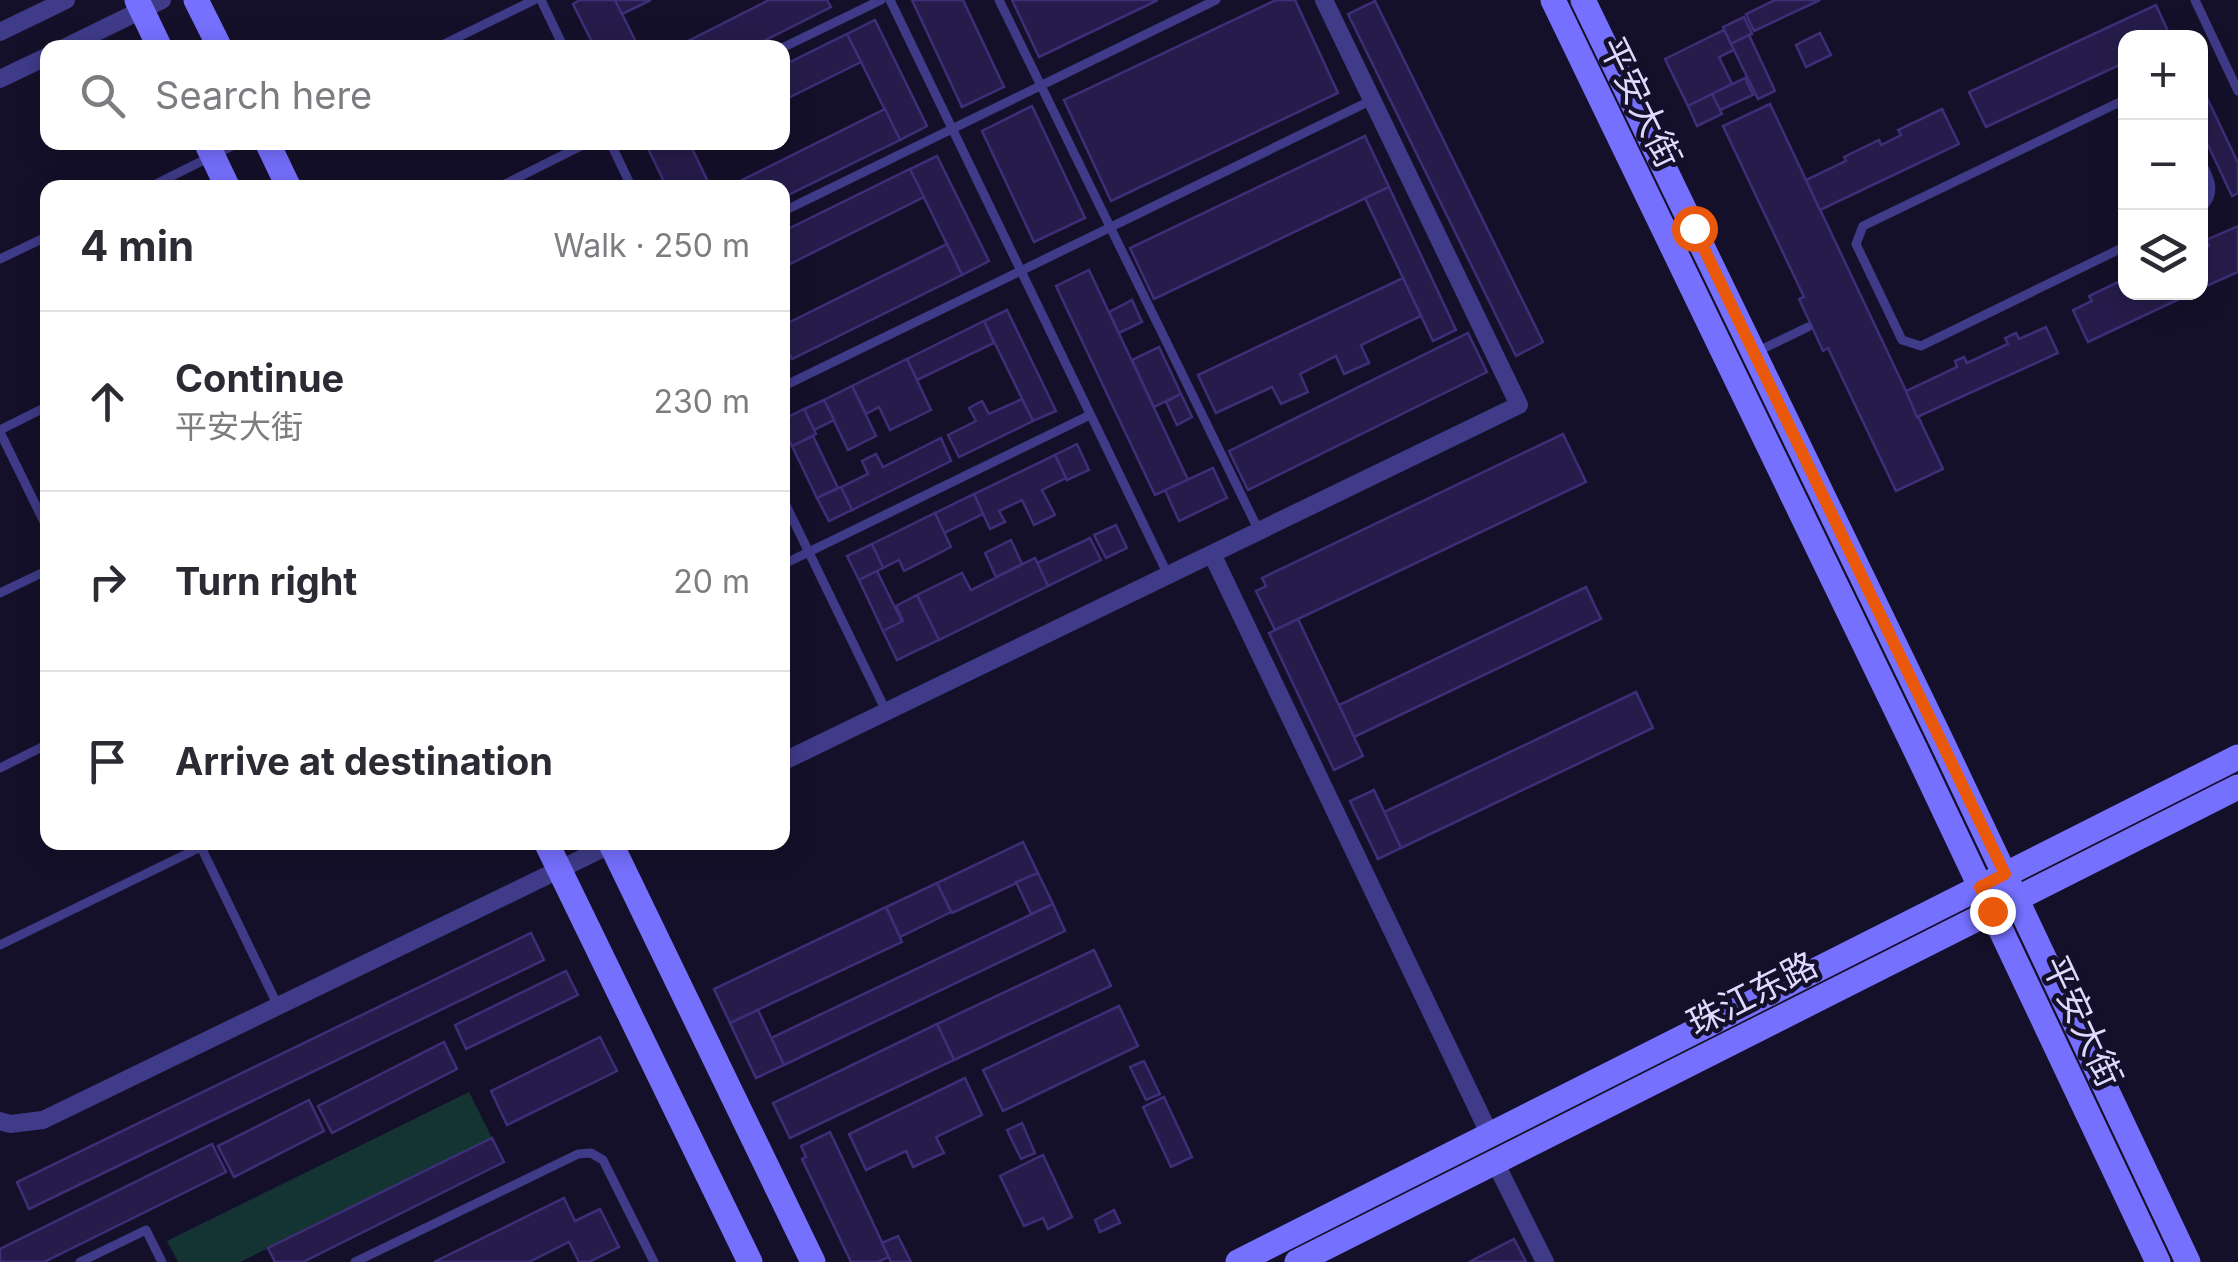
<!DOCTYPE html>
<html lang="en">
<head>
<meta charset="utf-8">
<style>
	:root { --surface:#fff; --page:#f7f7f7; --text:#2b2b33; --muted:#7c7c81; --line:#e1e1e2 }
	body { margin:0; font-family:Inter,"Noto Sans SC",sans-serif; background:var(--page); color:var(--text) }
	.controls { position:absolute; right:30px; top:30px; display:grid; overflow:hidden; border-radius:20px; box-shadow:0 5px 25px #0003 }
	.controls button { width:90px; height:90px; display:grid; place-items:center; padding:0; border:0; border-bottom:2px solid var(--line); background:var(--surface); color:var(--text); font:50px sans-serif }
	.stop { position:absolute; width:30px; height:30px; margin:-22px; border:8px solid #ea580c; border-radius:50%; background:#fff }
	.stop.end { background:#ea580c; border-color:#fff; box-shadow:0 2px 10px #0008 }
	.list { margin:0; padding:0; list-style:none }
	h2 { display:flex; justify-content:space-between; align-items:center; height:130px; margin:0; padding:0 40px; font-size:42px }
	h2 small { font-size:32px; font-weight:400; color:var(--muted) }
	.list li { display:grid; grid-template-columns:65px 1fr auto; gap:30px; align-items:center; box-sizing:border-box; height:180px; padding:0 40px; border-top:2px solid var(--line) }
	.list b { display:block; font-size:38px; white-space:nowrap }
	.list p { margin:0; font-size:32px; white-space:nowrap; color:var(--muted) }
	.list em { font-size:32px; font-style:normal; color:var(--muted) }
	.icon { flex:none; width:55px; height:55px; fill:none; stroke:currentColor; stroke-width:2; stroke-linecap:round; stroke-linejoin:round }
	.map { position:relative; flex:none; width:2238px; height:1262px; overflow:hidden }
	.search { position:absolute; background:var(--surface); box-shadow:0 5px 25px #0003; left:40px; top:40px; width:750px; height:110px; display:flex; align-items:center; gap:25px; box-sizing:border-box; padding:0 35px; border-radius:20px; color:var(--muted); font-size:38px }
	.panel { position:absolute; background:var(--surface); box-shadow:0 5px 25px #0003; left:40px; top:180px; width:750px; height:670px; border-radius:20px }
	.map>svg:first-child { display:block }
	.green { fill:#133433 }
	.building { fill:#261c4b; stroke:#3e2e77; stroke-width:2.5 }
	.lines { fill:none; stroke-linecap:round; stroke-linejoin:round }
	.lane { stroke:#3f3b89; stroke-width:9 }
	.street { stroke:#3f3b89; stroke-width:18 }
	.secondary { stroke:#7670ff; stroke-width:25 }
	.route { stroke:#ea580c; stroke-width:12 }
	.labels { text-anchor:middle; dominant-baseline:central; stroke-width:9; stroke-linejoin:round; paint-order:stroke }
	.street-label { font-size:35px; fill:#ded9ff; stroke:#15102a }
</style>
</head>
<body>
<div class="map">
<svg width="2238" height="1262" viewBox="0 0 2238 1262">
	<rect width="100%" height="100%" fill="#15102a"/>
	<polygon class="green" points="469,1092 492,1138 240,1262 178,1262 167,1241"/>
	<g class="building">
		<polygon points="580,0 615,0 639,48 595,48 573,4"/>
		<polygon points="615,0 651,0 622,14"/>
		<polygon points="769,0 827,0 831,7 750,48 674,48"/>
		<polygon points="912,0 963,0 1004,87 962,107"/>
		<polygon points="1012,0 1158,0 1039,57"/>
		<polygon points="1276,0 1295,0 1338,93 1111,201 1064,100"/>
		<polygon points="1775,0 1820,0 1754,31 1746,14"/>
		<polygon points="1375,1 1543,342 1516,356 1348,14"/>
		<polygon points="2156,5 2171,38 2126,38 2126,62 1986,127 1969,92"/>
		<polygon points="1744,17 1752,34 1731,44 1723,27"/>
		<polygon points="875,20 927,126 900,140 847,34"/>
		<polygon points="1724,30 1734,50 1719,57 1732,84 1688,106 1665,59"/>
		<polygon points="1820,33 1831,55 1806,67 1796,45"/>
		<polygon points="847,34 861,62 782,101 782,66"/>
		<polygon points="1749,35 1775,91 1758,99 1731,44"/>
		<polygon points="1745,78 1753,95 1720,110 1712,94"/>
		<polygon points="2200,83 2238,163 2238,193 2232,196 2200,128"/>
		<polygon points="1712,94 1722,114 1697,126 1688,106"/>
		<polygon points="1770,104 1943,469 1896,491 1828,348 1823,351 1799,299 1804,297 1723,126"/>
		<polygon points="1032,106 1085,218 1034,242 982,131"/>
		<polygon points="885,109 900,140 782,198 782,188 726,188"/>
		<polygon points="1942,109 1959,144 1820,210 1806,180 1846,161 1844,157 1879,140 1881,145 1901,135 1898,130"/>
		<polygon points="1365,136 1389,187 1154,299 1130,248"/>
		<polygon points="645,142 689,142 711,188 667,188"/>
		<polygon points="937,156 989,261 962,275 910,169"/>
		<polygon points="910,169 924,197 782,268 782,232"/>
		<polygon points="1389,187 1456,330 1433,341 1365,198"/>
		<polygon points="2238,226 2238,272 2200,289 2200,250 2209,246 2206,240"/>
		<polygon points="947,244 962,275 792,359 782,340 782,326"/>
		<polygon points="1089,270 1188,480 1155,495 1056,286"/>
		<polygon points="1403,278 1421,316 1361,345 1369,363 1344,374 1336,356 1300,374 1308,392 1281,404 1272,387 1216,413 1198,375"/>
		<polygon points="2118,282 2121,288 2126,285 2126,292 2194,292 2088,342 2073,310 2092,301 2089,296"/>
		<polygon points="1132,300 1142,322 1119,333 1109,312"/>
		<polygon points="1007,310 1056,411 1033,421 984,321"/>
		<polygon points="984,321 994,343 917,380 907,359"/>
		<polygon points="2046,327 2058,353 1917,417 1906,391 1957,367 1955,361 1964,357 1967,363 2008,344 2005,338 2016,333 2019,339"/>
		<polygon points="1468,333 1487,372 1248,490 1229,451"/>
		<polygon points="1159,347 1181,394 1154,407 1132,360"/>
		<polygon points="907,359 931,410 890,430 879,407 866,414 852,386"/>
		<polygon points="852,386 876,436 848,450 824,400"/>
		<polygon points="1181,394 1192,417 1177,425 1166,402"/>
		<polygon points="1022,399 1033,421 959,457 948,435 976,421 969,408 982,401 989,414"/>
		<polygon points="824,400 834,420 814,430 804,409"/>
		<polygon points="804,409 816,434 792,446 782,426 782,420"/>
		<polygon points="1563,434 1586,482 1275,630 1256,591 1266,586 1262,578"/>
		<polygon points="813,436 838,488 817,498 792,446"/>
		<polygon points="941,438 951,461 852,510 841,487 868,474 862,461 876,454 883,467"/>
		<polygon points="1077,444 1089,470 1067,480 1055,455"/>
		<polygon points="1055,455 1066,478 1042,490 1055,515 1034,525 1022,500 999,511 1005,522 990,529 974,494"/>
		<polygon points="1213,468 1227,498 1179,521 1165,490"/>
		<polygon points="841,487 852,510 829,521 817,498"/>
		<polygon points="974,494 983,514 944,533 935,513"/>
		<polygon points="935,513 951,547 904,571 899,560 883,568 872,544"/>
		<polygon points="1116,525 1127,548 1106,558 1094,535"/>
		<polygon points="1090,538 1101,560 1048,586 1037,563"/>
		<polygon points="1011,540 1022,564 996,577 985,553"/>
		<polygon points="872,544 883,568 859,580 847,556"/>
		<polygon points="1035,558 1048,586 939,640 917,595 962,573 971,590"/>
		<polygon points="877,571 902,622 883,631 859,580"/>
		<polygon points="1586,587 1601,619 1354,737 1339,705"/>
		<polygon points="917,595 939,640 897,660 883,631 903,621 896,606"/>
		<polygon points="1298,619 1363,756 1334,770 1269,633"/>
		<polygon points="1636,692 1653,728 1401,848 1384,812"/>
		<polygon points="1374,790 1401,848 1378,859 1350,801"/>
		<polygon points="1023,842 1038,873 952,913 937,883"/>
		<polygon points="1038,873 1053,904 1031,914 1016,882"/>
		<polygon points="937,883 951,912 900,937 886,907"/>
		<polygon points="1053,904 1065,931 784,1065 771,1038"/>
		<polygon points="886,907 902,942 730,1023 714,989"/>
		<polygon points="531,933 544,960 29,1209 17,1182"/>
		<polygon points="1094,950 1111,986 954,1060 937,1024"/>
		<polygon points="566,971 578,995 466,1049 455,1025"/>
		<polygon points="1119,1006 1138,1046 1003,1111 983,1070"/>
		<polygon points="758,1010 784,1065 756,1078 730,1023"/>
		<polygon points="937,1024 954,1060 790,1138 773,1103"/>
		<polygon points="600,1037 617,1071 507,1125 491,1091"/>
		<polygon points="444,1042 457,1069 332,1133 318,1106"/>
		<polygon points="1144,1061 1160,1094 1146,1100 1130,1067"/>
		<polygon points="965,1078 982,1115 936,1137 944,1153 913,1167 906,1151 866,1170 849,1134"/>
		<polygon points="1164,1097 1192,1157 1171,1167 1143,1107"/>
		<polygon points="309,1100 324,1131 234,1177 218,1146"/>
		<polygon points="1022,1123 1035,1153 1021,1159 1007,1130"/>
		<polygon points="830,1132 889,1257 878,1262 851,1262 802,1159 806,1157 801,1146"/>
		<polygon points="492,1138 504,1162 303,1262 275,1262 268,1248"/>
		<polygon points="212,1144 226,1172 44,1262 0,1262 0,1249"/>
		<polygon points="1043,1155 1072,1217 1048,1229 1043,1218 1024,1226 1000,1176"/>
		<polygon points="564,1198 575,1221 600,1209 619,1247 589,1262 579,1262 569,1242 529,1262 434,1262"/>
		<polygon points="1114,1210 1120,1223 1100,1232 1095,1220"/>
		<polygon points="898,1236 911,1262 891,1262 882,1243"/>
		<polygon points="1514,1239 1526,1262 1469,1262"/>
	</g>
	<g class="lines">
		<g class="lane">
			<polyline points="541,0 564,48"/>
			<polyline points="890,0 1168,575"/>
			<polyline points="999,0 1259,531"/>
			<polyline points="2195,0 2238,91"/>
			<polyline points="436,48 534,0"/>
			<polyline points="782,48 881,0"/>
			<polyline points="2126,99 1863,226 1856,244 1902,340 1921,346 2126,246"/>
			<polyline points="610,142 632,188"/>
			<path d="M2200 159C2209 177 2219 193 2200 209"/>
			<polyline points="148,188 240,142"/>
			<polyline points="497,188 589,142"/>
			<polyline points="782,212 1216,0"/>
			<polyline points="0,259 48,236"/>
			<polyline points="1756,352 1808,327"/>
			<polyline points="782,387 1372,100"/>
			<polyline points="0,430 48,406"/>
			<polyline points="0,432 48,530"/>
			<polyline points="782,497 886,711"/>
			<polyline points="782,565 1090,415"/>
			<polyline points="0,593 48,570"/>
			<polyline points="0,768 48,744"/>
			<polyline points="200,845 278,1006"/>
			<polyline points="0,945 211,842"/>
			<polyline points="80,1262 146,1230 162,1262"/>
			<polyline points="355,1262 578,1154 591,1153 603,1160 654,1262"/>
		</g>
		<g class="street">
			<polyline points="0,32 66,0"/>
			<polyline points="64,48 162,0"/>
			<polyline points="0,79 48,56"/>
			<polyline points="1212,554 1490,1135"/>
			<polyline points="782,762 1519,405 1324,0"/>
			<polyline points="0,1121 10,1124 43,1120 616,842"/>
			<polyline points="1495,1162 1545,1262"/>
		</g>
		<g class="secondary">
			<polyline points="137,0 160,48"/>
			<polyline points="196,0 220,48"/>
			<polyline points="1553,0 1916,751 2158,1262"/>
			<polyline points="1583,0 1941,740 2188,1262"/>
			<polyline points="206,142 228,188"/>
			<polyline points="267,142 289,188"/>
			<polyline points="546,842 750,1262"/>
			<polyline points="610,842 813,1262"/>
			<polyline points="1238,1262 2238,757"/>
			<polyline points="1297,1262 2238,787"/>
		</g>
	</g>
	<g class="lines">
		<polyline class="route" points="1694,228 2005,874 1980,887 1992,911"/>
	</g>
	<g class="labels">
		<g class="street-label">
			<text transform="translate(1641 102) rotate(64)">平安大街</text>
			<text transform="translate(1752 993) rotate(-27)">珠江东路</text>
			<text transform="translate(2083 1021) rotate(65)">平安大街</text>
		</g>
	</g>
</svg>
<div class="controls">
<button>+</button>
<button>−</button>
<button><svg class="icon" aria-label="layers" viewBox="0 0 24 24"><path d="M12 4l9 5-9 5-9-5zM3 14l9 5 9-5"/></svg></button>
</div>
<div class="stop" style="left:1694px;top:228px"></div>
<div class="stop end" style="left:1992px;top:911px"></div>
<div class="search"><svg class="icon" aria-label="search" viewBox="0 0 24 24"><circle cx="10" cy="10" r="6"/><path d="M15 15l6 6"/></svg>Search here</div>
<section class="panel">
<h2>4 min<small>Walk · 250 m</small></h2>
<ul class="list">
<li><svg class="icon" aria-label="ahead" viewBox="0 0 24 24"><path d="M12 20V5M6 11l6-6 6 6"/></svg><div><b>Continue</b><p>平安大街</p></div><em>230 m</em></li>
<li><svg class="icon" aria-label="right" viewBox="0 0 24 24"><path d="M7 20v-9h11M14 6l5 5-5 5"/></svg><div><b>Turn right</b></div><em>20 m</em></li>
<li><svg class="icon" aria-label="arrive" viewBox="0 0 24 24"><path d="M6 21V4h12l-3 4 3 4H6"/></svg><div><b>Arrive at destination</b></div></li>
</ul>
</section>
</div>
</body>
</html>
